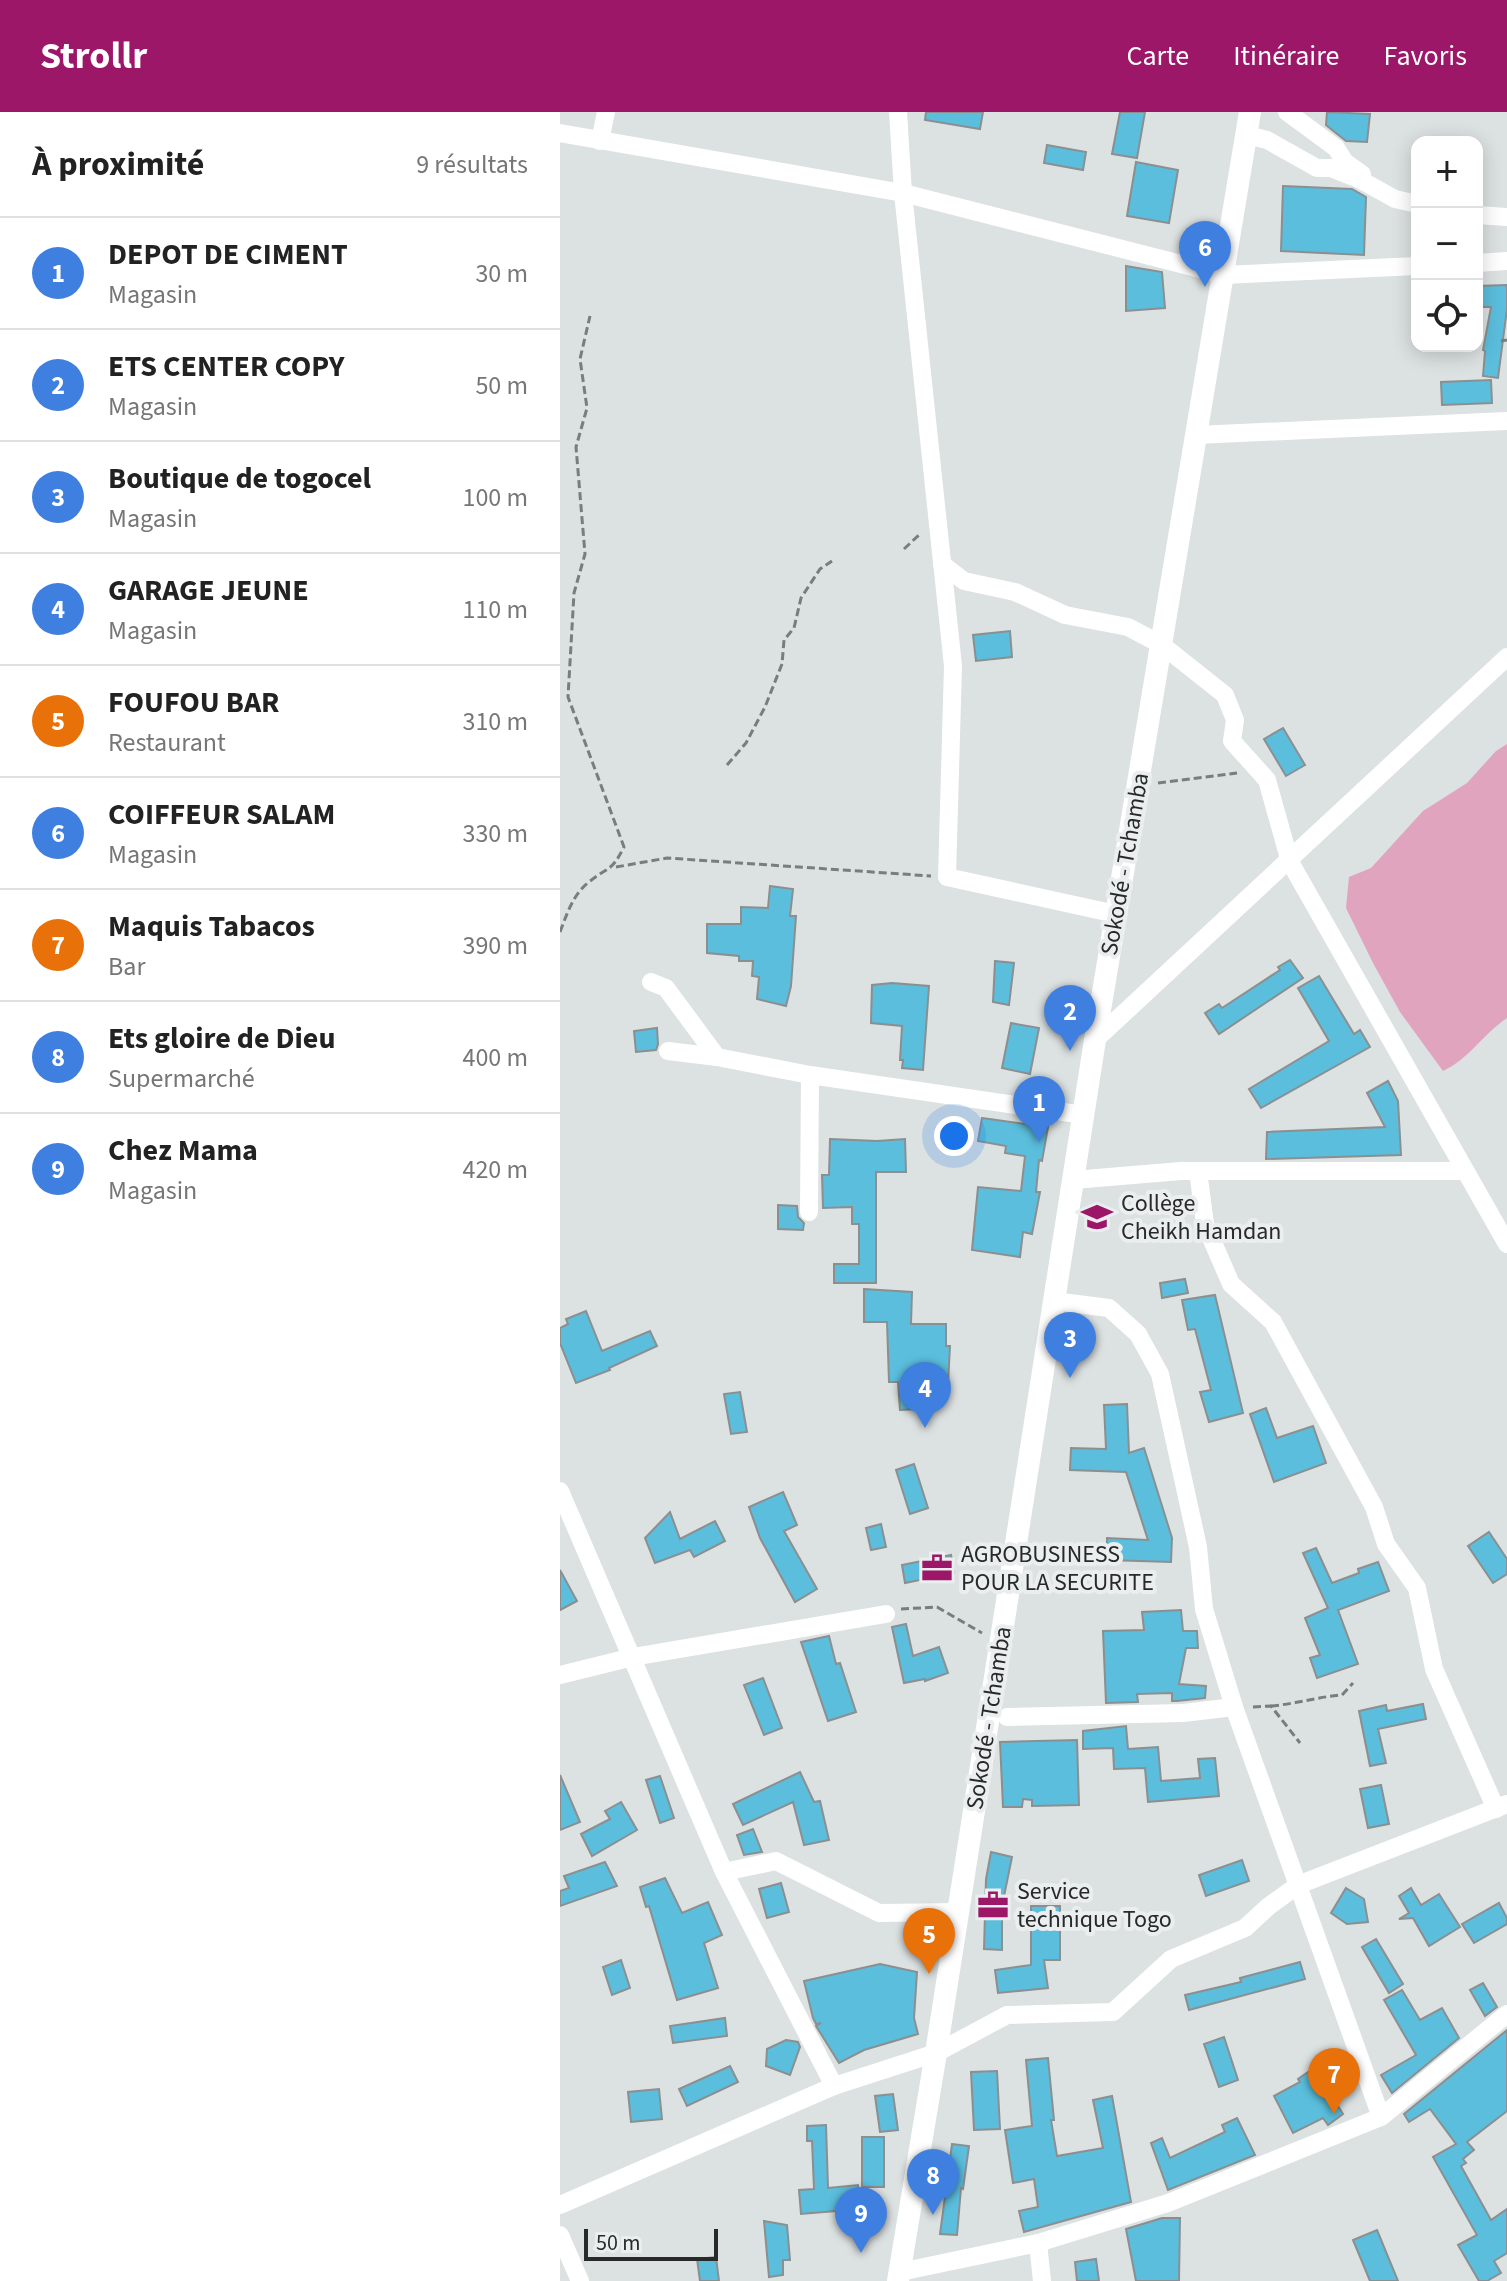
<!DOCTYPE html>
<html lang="fr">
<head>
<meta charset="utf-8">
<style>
	:root { --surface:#fff; --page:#f6f6f6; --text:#222; --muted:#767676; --line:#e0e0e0; --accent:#9c1768 }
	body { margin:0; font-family:"Source Sans 3",sans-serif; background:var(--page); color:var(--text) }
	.controls { position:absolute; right:24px; top:24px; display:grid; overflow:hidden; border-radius:16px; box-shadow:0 4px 20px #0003 }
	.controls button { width:72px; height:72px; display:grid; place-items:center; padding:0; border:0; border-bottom:2px solid var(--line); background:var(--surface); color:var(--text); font:40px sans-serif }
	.scale { position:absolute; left:24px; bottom:20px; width:134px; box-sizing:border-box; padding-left:8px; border:4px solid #282a2a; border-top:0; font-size:22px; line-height:28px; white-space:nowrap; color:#282a2a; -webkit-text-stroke:6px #eaeeef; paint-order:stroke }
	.you { position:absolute; left:394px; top:1024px; width:28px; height:28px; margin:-20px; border:6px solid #fff; border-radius:50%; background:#1a73e8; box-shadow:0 0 0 12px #1a73e833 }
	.badge { display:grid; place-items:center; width:52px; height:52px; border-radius:50%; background:var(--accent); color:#fff; font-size:26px; font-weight:700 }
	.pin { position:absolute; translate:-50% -66px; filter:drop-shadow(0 2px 4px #0008) }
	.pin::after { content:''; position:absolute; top:42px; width:28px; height:24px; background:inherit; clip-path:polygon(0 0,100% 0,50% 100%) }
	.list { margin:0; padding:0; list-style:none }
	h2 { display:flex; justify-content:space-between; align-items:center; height:104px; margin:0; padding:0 32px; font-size:34px }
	h2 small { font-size:26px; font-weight:400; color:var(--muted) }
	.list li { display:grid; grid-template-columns:52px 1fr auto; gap:24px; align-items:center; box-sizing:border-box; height:112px; padding:0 32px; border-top:2px solid var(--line) }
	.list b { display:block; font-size:30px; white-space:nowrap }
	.list p { margin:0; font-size:26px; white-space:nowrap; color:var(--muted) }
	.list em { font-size:26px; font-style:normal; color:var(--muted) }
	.icon { flex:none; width:44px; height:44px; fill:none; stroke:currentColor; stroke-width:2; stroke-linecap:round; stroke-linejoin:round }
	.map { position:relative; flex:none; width:947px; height:2169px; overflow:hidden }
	header { display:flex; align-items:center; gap:48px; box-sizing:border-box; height:112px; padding:0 40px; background:var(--accent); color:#fff }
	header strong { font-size:38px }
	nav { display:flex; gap:44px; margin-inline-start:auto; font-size:28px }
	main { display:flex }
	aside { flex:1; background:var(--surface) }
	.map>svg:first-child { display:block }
	.green { fill:#e0a4bf }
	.building { fill:#5bbedd; stroke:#8b8f90; stroke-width:2 }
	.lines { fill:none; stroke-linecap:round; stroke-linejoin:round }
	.path { stroke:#797d7d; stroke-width:3; stroke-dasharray:8 4; stroke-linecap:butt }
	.minor { stroke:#fff; stroke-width:18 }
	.major { stroke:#fff; stroke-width:22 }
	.labels { text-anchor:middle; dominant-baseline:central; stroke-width:8; stroke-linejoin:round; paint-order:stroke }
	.street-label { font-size:24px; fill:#282a2a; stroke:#eaeeef }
	.poi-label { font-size:24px; fill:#282a2a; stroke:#eaeeef; text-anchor:start }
</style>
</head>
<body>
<header>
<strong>Strollr</strong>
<nav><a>Carte</a><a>Itinéraire</a><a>Favoris</a></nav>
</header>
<main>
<aside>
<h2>À proximité<small>9 résultats</small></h2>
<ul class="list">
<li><span class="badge" style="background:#3f7fe0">1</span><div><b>DEPOT DE CIMENT</b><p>Magasin</p></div><em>30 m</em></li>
<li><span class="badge" style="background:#3f7fe0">2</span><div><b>ETS CENTER COPY</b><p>Magasin</p></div><em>50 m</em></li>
<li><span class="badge" style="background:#3f7fe0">3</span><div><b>Boutique de togocel</b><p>Magasin</p></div><em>100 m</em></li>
<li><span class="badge" style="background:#3f7fe0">4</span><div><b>GARAGE JEUNE</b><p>Magasin</p></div><em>110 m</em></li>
<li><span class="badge" style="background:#e8710a">5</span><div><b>FOUFOU BAR</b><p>Restaurant</p></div><em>310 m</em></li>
<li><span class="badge" style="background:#3f7fe0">6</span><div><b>COIFFEUR SALAM</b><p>Magasin</p></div><em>330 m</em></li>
<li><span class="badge" style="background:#e8710a">7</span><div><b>Maquis Tabacos</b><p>Bar</p></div><em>390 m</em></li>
<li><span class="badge" style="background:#3f7fe0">8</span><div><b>Ets gloire de Dieu</b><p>Supermarché</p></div><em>400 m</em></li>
<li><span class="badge" style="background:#3f7fe0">9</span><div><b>Chez Mama</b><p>Magasin</p></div><em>420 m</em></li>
</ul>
</aside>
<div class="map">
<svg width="947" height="2169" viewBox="0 0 947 2169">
	<rect width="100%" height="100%" fill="#dce1e2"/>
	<path class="green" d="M947 632V906C923 922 909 947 883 959L840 900 813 851 786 796 789 765 811 756 863 699 907 671 936 639Z"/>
	<g class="building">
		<polygon points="366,0 423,0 420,17 365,8"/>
		<polygon points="560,0 585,0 577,46 552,42"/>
		<polygon points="767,0 810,2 807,30 786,29 766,13"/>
		<polygon points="487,33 526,40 523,58 484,51"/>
		<polygon points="576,50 618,58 609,111 567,104"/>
		<polygon points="723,74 792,77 806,85 804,143 721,139"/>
		<polygon points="566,154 602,160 605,196 566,199"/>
		<polygon points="947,173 947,197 938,266 923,264 925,239 923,238 931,195 917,195 917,174"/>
		<polygon points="931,268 932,291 882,293 881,270"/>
		<polygon points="450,519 452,545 416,549 413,523"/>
		<polygon points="723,616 745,653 726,664 704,627"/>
		<polygon points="210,774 233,777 230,804 236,804 231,874 226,894 197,887 199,865 192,864 193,849 179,849 179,844 147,841 147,812 181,812 181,795 208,796"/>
		<polygon points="730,848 743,866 659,922 645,901 659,892 662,896 720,858 718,855"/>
		<polygon points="435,849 454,851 449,893 433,890"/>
		<polygon points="759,864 794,922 800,918 810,935 701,996 689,977 769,929 738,876"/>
		<polygon points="332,871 369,874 363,958 342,956 343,948 340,948 342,914 311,911 312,873"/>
		<polygon points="451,911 479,916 470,962 442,956"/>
		<polygon points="97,916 98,932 96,938 76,940 74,919"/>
		<polygon points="828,969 838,989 841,1043 706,1047 707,1020 825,1015 807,981"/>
		<polygon points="422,1006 488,1015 482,1049 479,1048 476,1080 480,1080 472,1122 463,1120 460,1145 412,1138 418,1075 461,1079 465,1044 445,1041 446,1034 418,1029"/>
		<polygon points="270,1027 317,1029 345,1027 346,1060 316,1060 316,1171 274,1171 274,1152 299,1152 299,1112 292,1112 292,1095 263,1096 262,1063 269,1063"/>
		<polygon points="218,1093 237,1094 238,1105 244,1111 243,1118 218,1117"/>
		<polygon points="625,1167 628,1181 602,1186 600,1171"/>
		<polygon points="304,1177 352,1180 351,1212 386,1212 386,1234 390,1234 388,1272 357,1271 359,1297 340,1298 338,1270 329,1270 327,1210 304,1210"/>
		<polygon points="655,1183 683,1301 649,1310 640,1280 651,1278 635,1217 628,1218 622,1188"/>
		<polygon points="26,1199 42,1239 90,1219 97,1234 49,1256 50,1258 16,1271 0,1231 0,1216 8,1212 6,1207"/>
		<polygon points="180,1280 187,1320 171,1322 164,1282"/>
		<polygon points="567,1292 569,1341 584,1336 612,1426 611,1450 547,1448 547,1426 588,1428 566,1360 510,1358 511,1336 546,1337 544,1293"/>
		<polygon points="706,1296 717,1326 753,1314 766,1351 714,1370 690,1302"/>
		<polygon points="354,1352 368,1396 350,1402 336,1358"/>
		<polygon points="223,1380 237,1413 224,1419 257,1477 235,1490 200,1426 189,1395"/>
		<polygon points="110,1400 120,1427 155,1409 165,1429 134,1445 130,1438 95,1451 85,1426"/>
		<polygon points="321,1412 326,1435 311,1438 306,1416"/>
		<polygon points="929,1420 947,1447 947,1462 933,1471 908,1434"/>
		<polygon points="756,1436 772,1471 799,1461 798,1457 818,1450 829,1479 778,1498 798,1552 757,1566 750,1546 760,1543 745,1506 768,1496 743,1441"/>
		<polygon points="391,1443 394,1461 345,1471 342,1453"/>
		<polygon points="0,1458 17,1489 0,1498"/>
		<polygon points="621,1498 623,1519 637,1519 638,1536 626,1536 619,1572 646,1574 645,1586 617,1589 612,1589 612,1581 577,1582 578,1590 546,1591 543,1519 584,1518 582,1500"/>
		<polygon points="346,1512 353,1544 379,1535 388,1561 365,1569 365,1567 344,1571 332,1515"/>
		<polygon points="269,1524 276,1552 280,1551 296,1600 268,1609 241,1530"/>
		<polygon points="203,1566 222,1616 204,1623 184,1573"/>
		<polygon points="863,1592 866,1607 818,1617 826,1651 810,1654 799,1599 826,1593 827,1599"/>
		<polygon points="566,1614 568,1637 598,1635 601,1669 640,1666 638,1647 655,1646 659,1684 588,1690 585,1656 554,1657 553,1636 523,1637 523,1619"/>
		<polygon points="517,1628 519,1693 472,1694 472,1688 463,1687 462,1695 443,1695 440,1630"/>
		<polygon points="240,1660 254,1690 260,1689 269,1728 244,1733 233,1690 183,1713 173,1692"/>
		<polygon points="0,1663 20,1710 0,1718"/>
		<polygon points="100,1664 114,1706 100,1711 86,1668"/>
		<polygon points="821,1673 829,1712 808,1716 800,1677"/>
		<polygon points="61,1690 77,1718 32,1744 21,1722 50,1707 45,1699"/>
		<polygon points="193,1717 202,1740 184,1743 177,1723"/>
		<polygon points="431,1740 452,1745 442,1794 442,1838 424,1837 426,1767"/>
		<polygon points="682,1748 689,1769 646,1784 639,1763"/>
		<polygon points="45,1750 57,1774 0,1794 0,1779 9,1776 4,1764"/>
		<polygon points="105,1766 122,1801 148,1790 162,1823 144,1831 158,1876 117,1888 89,1794 86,1795 80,1775"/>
		<polygon points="221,1771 229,1800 207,1806 199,1777"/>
		<polygon points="786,1776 804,1787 808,1810 787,1812 771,1801"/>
		<polygon points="851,1776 861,1793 879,1782 900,1815 869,1834 853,1806 839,1807 849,1801 839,1784"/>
		<polygon points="939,1791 947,1806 947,1812 914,1831 902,1812"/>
		<polygon points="471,1794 500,1794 500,1848 484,1848 488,1876 438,1881 435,1858 471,1853"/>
		<polygon points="816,1827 843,1872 829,1881 802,1835"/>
		<polygon points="61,1848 70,1876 52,1883 43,1855"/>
		<polygon points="740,1850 745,1867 629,1898 625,1883 681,1870 680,1866"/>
		<polygon points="320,1852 357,1860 354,1906 358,1922 304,1938 279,1951 256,1914 261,1911 256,1912 253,1906 244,1869"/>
		<polygon points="923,1871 937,1895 925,1904 910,1878"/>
		<polygon points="842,1878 860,1908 882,1896 899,1926 832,1981 821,1963 856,1943 824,1888"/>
		<polygon points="165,1906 167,1924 113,1931 110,1914"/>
		<polygon points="947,1918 947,1999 907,2030 914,2038 903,2047 906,2051 901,2054 931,2108 947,2097 947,2141 934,2149 941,2161 927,2169 919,2169 898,2133 917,2123 873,2045 896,2032 870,1997 849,2010 844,2002"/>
		<polygon points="664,1925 678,1968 659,1975 644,1932"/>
		<polygon points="226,1928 238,1930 240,1935 230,1963 206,1954 207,1937"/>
		<polygon points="488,1946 494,2008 491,2008 497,2044 543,2036 533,1988 552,1984 571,2090 464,2120 459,2099 478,2095 474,2067 453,2071 445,2018 472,2014 466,1948"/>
		<polygon points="170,1954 178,1970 127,1994 119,1977"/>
		<polygon points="754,1956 783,2002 768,2013 763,2006 733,2021 714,1984 740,1970 738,1967"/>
		<polygon points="437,1959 440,2017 414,2018 411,1960"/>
		<polygon points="99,1977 102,2007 71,2010 68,1980"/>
		<polygon points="333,1982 338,2018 320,2020 315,1984"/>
		<polygon points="677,2006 695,2043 608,2078 591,2031 602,2026 610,2046 665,2020 662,2013"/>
		<polygon points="266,2013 268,2076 298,2073 300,2097 241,2102 239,2078 254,2077 252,2029 247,2029 247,2014"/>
		<rect x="302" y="2025" width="22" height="50"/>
		<polygon points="392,2032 409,2034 403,2077 401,2076 397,2123 380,2122"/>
		<polygon points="602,2106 620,2106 619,2169 576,2169 566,2117"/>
		<polygon points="204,2109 227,2113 230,2148 223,2148 223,2163 209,2165"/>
		<polygon points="817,2118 838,2169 810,2169 793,2128"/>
		<polygon points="156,2145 159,2169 140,2169 137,2147"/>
		<polygon points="536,2147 539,2169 517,2169 515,2150"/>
	</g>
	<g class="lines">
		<g class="path">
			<polyline points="941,229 947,228"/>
			<polyline points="344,437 361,421"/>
			<polyline points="167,653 186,631 205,595 222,552 224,528 234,516 241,486 260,457 272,449"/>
			<polyline points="598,671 677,661"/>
			<polyline points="56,755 107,746 371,764"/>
			<path d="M0 820C7 802 13 782 29 770 48 754 51 761 64 735L8 585 14 481 25 442 16 335 27 296 20 247 30 204"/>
			<polyline points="341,1497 377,1495 422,1521"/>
			<path d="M711 1594C735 1592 757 1585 782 1583L793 1571"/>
			<polyline points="693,1595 711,1594 740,1631"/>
		</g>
		<g class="minor">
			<polyline points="338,0 343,81 393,554 387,765 556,802"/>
			<polyline points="727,0 776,36 785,50 802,62"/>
			<polyline points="0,21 343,81 664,163 857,154"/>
			<polyline points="687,23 707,28 757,56 771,56 799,67 835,87 857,92"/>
			<polyline points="40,29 46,0"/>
			<polyline points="917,103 947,105"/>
			<polyline points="917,151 947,149"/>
			<polyline points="637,323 947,309"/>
			<polyline points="382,452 404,469 455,480 505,503 568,515 602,533 665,583 675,608 672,629 707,668 730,750 947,1132"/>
			<polyline points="91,870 106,876 157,945"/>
			<polyline points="535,928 947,545"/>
			<polyline points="108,939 157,945 250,963"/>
			<polyline points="638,1059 645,1112 671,1172 713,1210 814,1395 826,1432 857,1476 874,1557 936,1697"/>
			<polyline points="513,1068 621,1059 905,1059"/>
			<polyline points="249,1100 250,963 524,1003"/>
			<polyline points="494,1189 549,1196 578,1222 600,1262 638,1435 644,1497 674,1595 821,2005"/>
			<polyline points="0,1379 164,1760 274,1974"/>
			<polyline points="0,1563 73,1545 326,1502"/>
			<polyline points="447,1605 623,1601 674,1595"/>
			<polyline points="164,1760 216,1749 319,1801 398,1800"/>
			<polyline points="0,2093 274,1974 376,1941 447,1903 553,1900 611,1847 685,1816 709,1794 738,1773 947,1692"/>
			<polyline points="0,2123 20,2169"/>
			<polyline points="478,2131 482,2169"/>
			<polyline points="340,2160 478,2131 608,2091 821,2005 947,1902"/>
		</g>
		<polyline class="major" points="338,2169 376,1941 535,928 690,0"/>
	</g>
	<defs>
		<symbol id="school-bare" viewBox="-9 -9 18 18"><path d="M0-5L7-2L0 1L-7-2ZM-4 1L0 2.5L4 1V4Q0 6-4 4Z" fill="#9c1768" stroke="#eaeeef" stroke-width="2.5" paint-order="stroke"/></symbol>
		<symbol id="office-bare" viewBox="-9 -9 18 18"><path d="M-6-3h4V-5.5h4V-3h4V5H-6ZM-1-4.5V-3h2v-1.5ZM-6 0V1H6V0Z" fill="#9c1768" stroke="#eaeeef" stroke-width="2.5" paint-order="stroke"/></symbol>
	</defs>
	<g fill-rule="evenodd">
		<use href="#school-bare" x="515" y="1083" width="44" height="44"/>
		<use href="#office-bare" x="355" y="1434" width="44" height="44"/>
		<use href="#office-bare" x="411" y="1771" width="44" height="44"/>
	</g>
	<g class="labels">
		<g class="street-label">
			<text transform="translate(565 752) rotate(-80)">Sokodé - Tchamba</text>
			<text transform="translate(429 1606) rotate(-81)">Sokodé - Tchamba</text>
		</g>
		<g class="poi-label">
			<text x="561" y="1091">Collège<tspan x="561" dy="28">Cheikh Hamdan</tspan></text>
			<text x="401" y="1442">AGROBUSINESS<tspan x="401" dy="28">POUR LA SECURITE</tspan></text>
			<text x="457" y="1779">Service<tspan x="457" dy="28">technique Togo</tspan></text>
		</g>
	</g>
</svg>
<div class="controls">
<button>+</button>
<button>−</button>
<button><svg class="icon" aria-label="locate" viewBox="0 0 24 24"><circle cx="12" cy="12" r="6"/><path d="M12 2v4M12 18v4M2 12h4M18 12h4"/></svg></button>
</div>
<div class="scale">50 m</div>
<div class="you"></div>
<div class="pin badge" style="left:479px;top:1030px;background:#3f7fe0">1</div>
<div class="pin badge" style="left:510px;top:939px;background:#3f7fe0">2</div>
<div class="pin badge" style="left:510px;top:1266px;background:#3f7fe0">3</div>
<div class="pin badge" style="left:365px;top:1316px;background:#3f7fe0">4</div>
<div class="pin badge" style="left:369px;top:1862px;background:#e8710a">5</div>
<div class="pin badge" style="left:645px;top:175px;background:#3f7fe0">6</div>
<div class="pin badge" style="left:774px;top:2002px;background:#e8710a">7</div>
<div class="pin badge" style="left:373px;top:2103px;background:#3f7fe0">8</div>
<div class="pin badge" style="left:301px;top:2141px;background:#3f7fe0">9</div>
</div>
</main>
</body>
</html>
